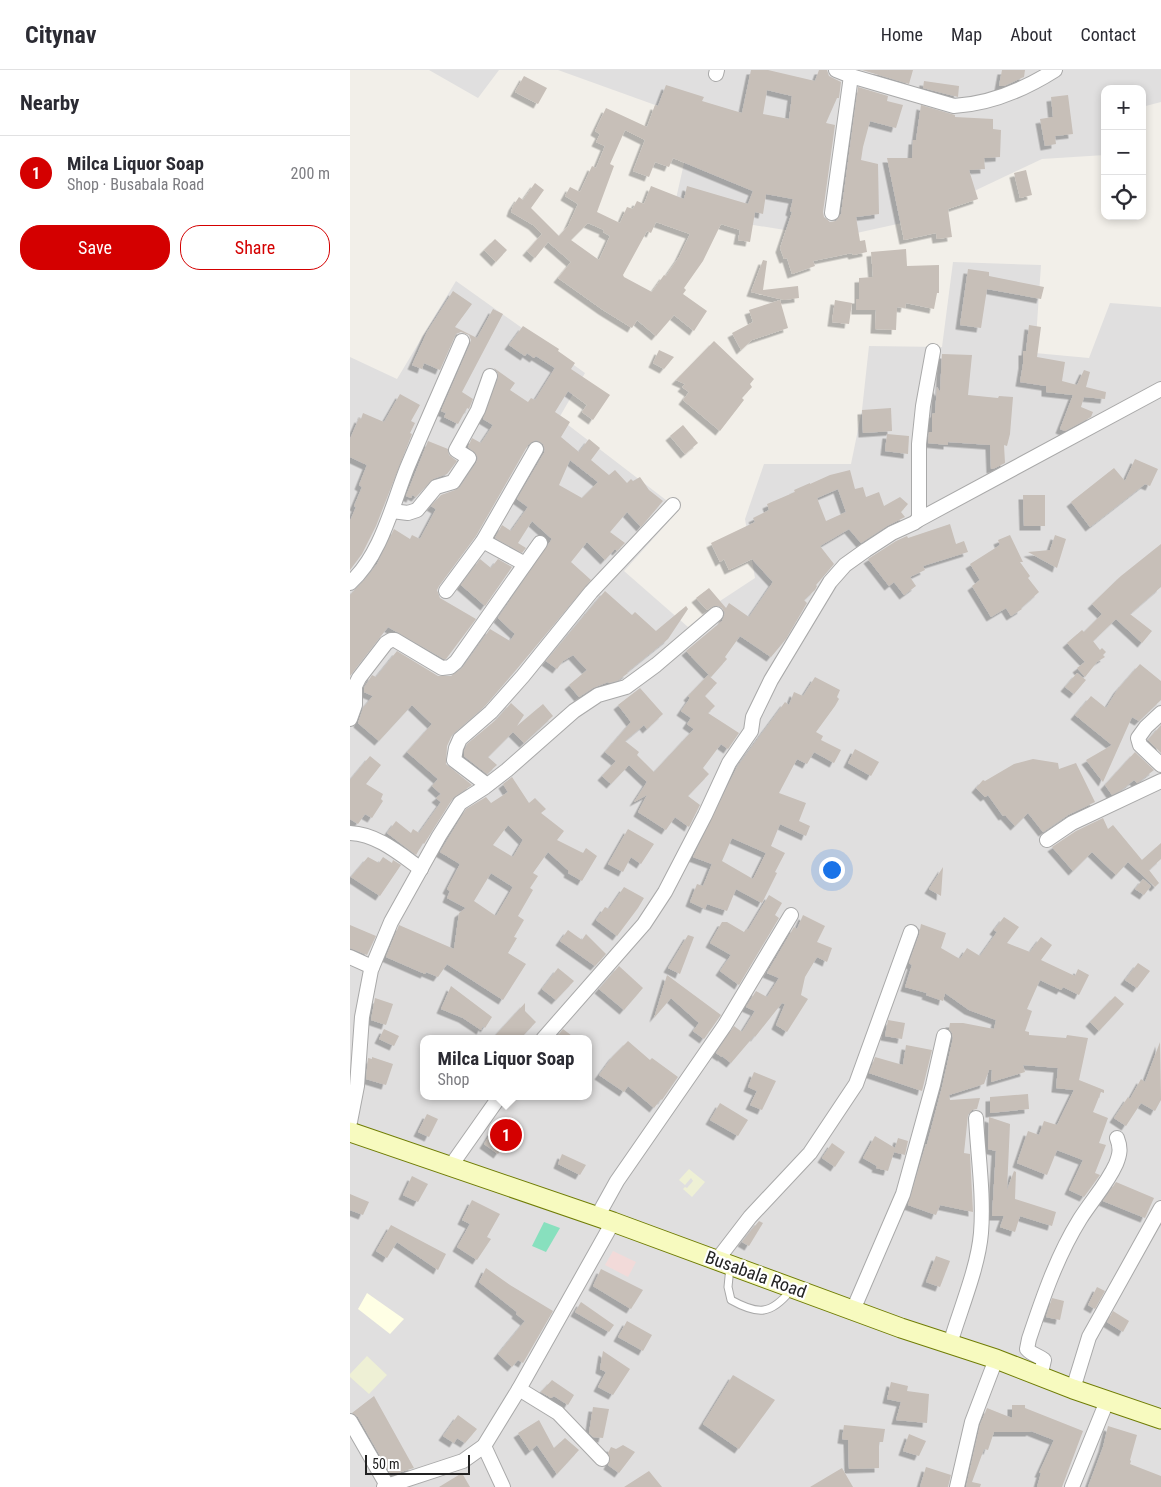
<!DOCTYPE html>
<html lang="en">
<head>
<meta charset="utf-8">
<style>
	:root { --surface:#fff; --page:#f7f7f7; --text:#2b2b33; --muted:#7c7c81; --line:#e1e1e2; --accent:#d40000 }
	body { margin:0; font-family:"Roboto Condensed",sans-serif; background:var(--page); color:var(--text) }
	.controls { position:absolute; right:15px; top:15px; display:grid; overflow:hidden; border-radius:10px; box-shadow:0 2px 8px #0003 }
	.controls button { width:45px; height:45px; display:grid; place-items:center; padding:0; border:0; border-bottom:1px solid var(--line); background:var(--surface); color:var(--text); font:25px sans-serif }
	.scale { position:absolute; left:15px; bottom:12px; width:105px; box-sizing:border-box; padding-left:5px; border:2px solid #222; border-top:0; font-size:14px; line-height:18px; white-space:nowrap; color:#222; -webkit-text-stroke:4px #fff; paint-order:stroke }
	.you { position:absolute; left:481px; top:799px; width:18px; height:18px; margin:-12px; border:4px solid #fff; border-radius:50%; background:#1a73e8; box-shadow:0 0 0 8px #1a73e833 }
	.badge { display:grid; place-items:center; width:32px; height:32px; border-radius:50%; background:var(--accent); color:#fff; font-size:16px; font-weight:700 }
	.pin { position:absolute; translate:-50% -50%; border:2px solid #fff; box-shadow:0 1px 5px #0006 }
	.popup { position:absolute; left:70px; top:965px; width:172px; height:65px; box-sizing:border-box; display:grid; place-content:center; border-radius:10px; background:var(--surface); filter:drop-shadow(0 1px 4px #0005); font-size:16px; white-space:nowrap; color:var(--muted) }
	.popup b { font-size:19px; color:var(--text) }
	.popup::after { content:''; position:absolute; left:50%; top:100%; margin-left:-10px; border:10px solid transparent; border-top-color:var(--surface) }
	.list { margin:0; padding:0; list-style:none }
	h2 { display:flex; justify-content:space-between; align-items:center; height:65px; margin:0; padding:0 20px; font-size:21px }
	h2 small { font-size:16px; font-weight:400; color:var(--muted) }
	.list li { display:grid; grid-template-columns:32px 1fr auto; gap:15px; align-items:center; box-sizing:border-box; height:75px; padding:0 20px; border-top:1px solid var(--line) }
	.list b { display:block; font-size:19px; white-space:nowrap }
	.list p { margin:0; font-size:16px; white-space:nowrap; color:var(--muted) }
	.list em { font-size:16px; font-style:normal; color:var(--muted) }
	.actions { display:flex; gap:10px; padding:15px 20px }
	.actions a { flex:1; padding:11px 0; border:1px solid var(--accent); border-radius:20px; text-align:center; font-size:18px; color:var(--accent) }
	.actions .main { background:var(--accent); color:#fff }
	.icon { flex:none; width:28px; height:28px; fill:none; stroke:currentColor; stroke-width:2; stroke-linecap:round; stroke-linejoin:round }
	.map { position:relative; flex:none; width:811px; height:1417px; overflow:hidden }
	header { display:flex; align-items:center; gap:30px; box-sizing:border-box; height:70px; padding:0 25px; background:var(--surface); border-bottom:1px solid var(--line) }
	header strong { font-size:24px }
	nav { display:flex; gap:28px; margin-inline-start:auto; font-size:18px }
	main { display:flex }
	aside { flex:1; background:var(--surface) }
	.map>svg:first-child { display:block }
	.residential { fill:#e0dfdf; fill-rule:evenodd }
	.commercial { fill:#f2dad9 }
	.education { fill:#ffffe5 }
	.farmland { fill:#eef0d5 }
	.pitch { fill:#88e0be }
	.building { fill:#c7bfb8; fill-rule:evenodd; filter:url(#shadow) }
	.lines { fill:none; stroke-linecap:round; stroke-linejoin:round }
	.lane-casing { stroke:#a9a9a9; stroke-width:9 }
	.street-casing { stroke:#a9a9a9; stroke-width:16 }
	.secondary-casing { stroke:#707d05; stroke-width:21 }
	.lane { stroke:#fff; stroke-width:7 }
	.street { stroke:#fff; stroke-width:14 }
	.secondary { stroke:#f7fabf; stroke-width:19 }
	.labels { text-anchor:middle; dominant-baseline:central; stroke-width:4.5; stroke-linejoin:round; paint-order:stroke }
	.street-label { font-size:18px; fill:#222; stroke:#fff }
</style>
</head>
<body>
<header>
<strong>Citynav</strong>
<nav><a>Home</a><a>Map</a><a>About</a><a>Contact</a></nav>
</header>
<main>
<aside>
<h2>Nearby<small></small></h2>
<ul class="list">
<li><span class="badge">1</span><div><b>Milca Liquor Soap</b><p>Shop · Busabala Road</p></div><em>200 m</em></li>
</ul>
<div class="actions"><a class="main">Save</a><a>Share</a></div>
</aside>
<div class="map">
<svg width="811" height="1417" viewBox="0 0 811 1417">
	<defs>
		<filter id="shadow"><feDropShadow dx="-4.5" dy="4.5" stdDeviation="0" flood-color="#0004"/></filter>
	</defs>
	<rect width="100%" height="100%" fill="#f2efe9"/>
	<g class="residential">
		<polygon points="79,0 149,0 128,28"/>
		<polygon points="208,0 811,0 811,32 792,37 792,19 755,19 755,85 692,89 561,151 484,168 323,142 344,49"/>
		<path d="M603 192 691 195 685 283 739 288 760 233 811 237V1417H0V287L47 309 106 211 235 303 209 348 329 440 274 501 338 557 370 531 405 508 395 449 414 394H501L512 340 519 276 592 277ZM74 969H238V1026H74Z"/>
	</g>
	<polygon class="commercial" points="263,1181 286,1192 278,1207 255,1195"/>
	<polygon class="education" points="17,1223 54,1249 40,1264 8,1239"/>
	<g class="farmland">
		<polygon points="339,1099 355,1112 342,1127 333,1119 335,1117 337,1118 343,1111 341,1108 335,1115 329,1110"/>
		<polygon points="17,1286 37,1305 19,1324 0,1307 0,1304"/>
	</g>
	<polygon class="pitch" points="194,1152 210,1158 196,1182 182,1176"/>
	<g class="building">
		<path d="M401 0H418L465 11 469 0H477L479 6 491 12 489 28H487L476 53 485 55 473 142 474 147 480 152 486 151 491 144 508 17 538 26 537 31 553 35 546 58 520 51 513 77 511 90 528 94 529 144 506 147 510 171 515 170 517 182 503 185 502 183 463 191 465 196 442 204 437 188 434 189 430 178 442 142 440 141 443 129 416 124 413 144 405 142 400 172 388 170 390 160 371 154 353 191 334 218 336 220 333 224 357 241 344 261 324 245 306 266 287 250 282 258 253 240 208 208 221 192 198 172 185 188 177 181 192 164 183 155 161 142 163 136 169 127 173 130 185 113 194 120 181 138 209 166 218 156 228 134 215 126 220 117 230 122 242 96 246 98 255 76 246 72 250 64 245 61 256 38 297 57 305 35 308 36 316 15 354 27 352 31 392 43ZM417 20 442 26 439 49 413 44ZM275 60 295 70 283 101 299 107 305 92 319 97 323 88 403 121 398 134 337 116 334 129 301 116 294 134 287 131 283 139 277 137 270 153 247 142 264 96 260 94ZM306 152 340 164 329 187 316 206 314 205 302 222 274 207 273 205 297 161 301 163ZM238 153 254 160 253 162 260 166 249 190 221 170Z"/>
		<polygon points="512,0 563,0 559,14"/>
		<polygon points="652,0 675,0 674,7 654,16 649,16"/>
		<polygon points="174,6 197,18 188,34 165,22"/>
		<polygon points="574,11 609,16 608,27 573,18"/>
		<polygon points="718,25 723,64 705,66 706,74 695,76 690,49 703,47 701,27"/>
		<polygon points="571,35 605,45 605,47 643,49 643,59 651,60 650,87 634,88 635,99 619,100 628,129 598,139 602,167 587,169 586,163 554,170 537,88 562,88 563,70 566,70"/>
		<polygon points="676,100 682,125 670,128 664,103"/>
		<polygon points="145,169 157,180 146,192 134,180"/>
		<polygon points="556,179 557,196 589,195 589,223 587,223 584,239 556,233 555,238 547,237 546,260 525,259 526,240 506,240 506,229 509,229 509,208 523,207 521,182"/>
		<polygon points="413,190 417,191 413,220 448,216 449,228 434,230 401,222"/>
		<polygon points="618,199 639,202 639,206 694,217 691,229 637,219 631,258 610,255"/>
		<polygon points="103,221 122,234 105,257 127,268 143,239 153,244 112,322 123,329 119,339 117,338 108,354 94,347 96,343 91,341 120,274 121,270 119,265 111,262 106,264 90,300 74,293 72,299 62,295 77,262"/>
		<polygon points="430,230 438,258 402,270 391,280 382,263 403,252 399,240"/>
		<polygon points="485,230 502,233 499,254 482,252"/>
		<polygon points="679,255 691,257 687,287 715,292 712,311 727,315 734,300 740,302 736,317 756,322 755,329 734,327 731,337 743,342 741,347 715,361 710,359 723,325 696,322 696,316 670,312 673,294 673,281 676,281"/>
		<path d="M173 256 209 279 208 281 225 293 221 299 260 325 243 350 232 342 237 335 218 321 205 342 220 352 211 367 229 382 239 369 250 378 241 390 259 405 265 400 277 413 281 409 283 411 290 407 299 420 313 431 291 457 277 442 260 462 275 473 267 481 265 479 255 490 237 472 221 492 241 510 166 600 135 636 102 665 97 676 96 694 122 715 103 728 74 774 73 773 66 785 37 763 46 751 61 763 63 759 69 763 91 732 86 728 91 724 82 716 88 709 57 682 82 654 62 635 29 671 8 653 13 638 23 626 14 622V618L22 605 26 607 47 581 88 606H101L113 597 140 559 160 571 165 564 148 548 202 469 182 451 168 473 176 478 172 483 145 468 152 455 161 461 178 437 167 429 194 383 195 379 193 374 186 370 178 375 126 466 89 516 87 520 90 528 126 549 96 589H94L38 557 0 606V525L17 507 27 494 44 459 60 469 62 465 70 469 86 439 81 436 91 425 105 420 110 417 126 393 128 388 126 384 118 377 122 368 131 373 143 355 133 349 148 308V304L144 298 165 313 160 320 178 332 181 328 185 330 205 298 186 286 184 288 177 283 175 286 159 275ZM220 390 248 412 232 428 209 415Z"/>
		<polygon points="364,271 404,309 400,314 402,317 392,328 394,330 370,361 333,330 339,322 332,317 335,314 326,310"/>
		<polygon points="309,280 324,287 314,299 303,293"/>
		<polygon points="592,284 622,285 618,325 648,328 649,326 663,327 660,364 657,376 654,375 655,393 645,398 641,399 640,375 598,372 598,375 578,373 579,362 582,362 582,344 585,343 587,317 590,322"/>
		<polygon points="50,324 70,335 61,351 65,353 60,363 62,364 26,456 12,484 0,500 0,451 6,437 4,436 12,417 9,415 17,395 0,387 0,369 9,348 11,349 13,343 34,352"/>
		<polygon points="541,338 542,361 513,363 512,340"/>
		<polygon points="333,355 348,373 335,384 320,366"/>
		<polygon points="537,364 559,366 558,384 535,381"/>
		<polygon points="78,371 98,379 99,385 107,391 97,404 83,409 66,427 62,425 61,428 56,426"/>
		<polygon points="785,389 808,399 800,416 795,414 740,457 721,432 764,398 775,411"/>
		<path d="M500 400 505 419 513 417 516 427 529 422 534 436 550 427 558 434 551 442 555 447 537 456 511 473 499 459 470 476 484 494 466 515 467 516 465 520 454 530 457 533 436 569 421 587 390 566 375 587 377 589 361 607 336 581 372 551 375 543 372 538 368 536H364L357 540 346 528 359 518 376 538 379 533 399 547 423 512 402 489 379 500 374 489 370 492 361 473 405 452 403 448 419 440 417 434 445 422 444 420 460 413V414L480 405ZM488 419 496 442 476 451 467 428Z"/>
		<polygon points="673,425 695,425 695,456 674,456"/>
		<polygon points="600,454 606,474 614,471 618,482 573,496 575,500 560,507 566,516 554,525 544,512 539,516 518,489 546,471 557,466 558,468"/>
		<polygon points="660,465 673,492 670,492 680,506 678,508 689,522 671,538 672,539 661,546 656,538 641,547 622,516 630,510 620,494 650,475 648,470"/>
		<polygon points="705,465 716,469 707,498 678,482 700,480"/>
		<polygon points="811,474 811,517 780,544 802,561 792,573 766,549 743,571 750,580 752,578 756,582 753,585 755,587 747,592 735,607 727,598 735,592 717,573 732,560 734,562 752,544 742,534 771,506"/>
		<polygon points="130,489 141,498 148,489 162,497 135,536 111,515"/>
		<polygon points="255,521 282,545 285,542 306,561 336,536 338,539 318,569 277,602 278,603 267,611 259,613 258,612 243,618 229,627 219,615 237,600 223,585 213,591 207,599 196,591"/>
		<polygon points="790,594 811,611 811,630 789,651 782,647 753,712 736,690 762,675 725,645 741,626 756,638 768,619"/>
		<polygon points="727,603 736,610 724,624 715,617"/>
		<polygon points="358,605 367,613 355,626 365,636 358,643 389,663 378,679 371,674 353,698 359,704 338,726 350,735 339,757 325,747 316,760 288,742 297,725 284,732 297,712 279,695 261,714 252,706 266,691 255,682 281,652 268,635 290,618 313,644 297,659 294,655 275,671 289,682 287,685 304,702 344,659 337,654 341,648 331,641 340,628 338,626"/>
		<path d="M465 607 490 620 487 627 489 629 485 636 466 662 473 666 471 670 491 680 484 693 464 682 457 694 447 689 429 723 456 733 449 751 460 756 456 766 430 754 421 776 435 783 425 802 427 803 412 833 386 819 377 841 357 834 355 839 340 832 347 814 353 816 362 794 343 787 387 697 435 632 439 635 444 622 453 626ZM382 768 416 783 403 809 372 791Z"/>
		<polygon points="161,633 174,645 167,656 193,634 203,646 174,673 163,662 138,687 147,695 137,704 114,686 114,681 117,674 147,649"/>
		<polygon points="811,655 811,683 798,670"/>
		<polygon points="505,679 529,692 521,706 498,693"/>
		<polygon points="785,682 804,700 790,711 787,713 784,710 770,721 762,725 755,715"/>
		<polygon points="20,686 31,695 16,714 33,724 31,729 33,731 22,748 15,744 8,754 0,749 0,710"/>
		<polygon points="683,689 708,693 709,699 726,693 745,732 718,745 693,762 678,743 665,756 655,745 653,746 638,725 635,727 626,718 633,710 635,711 664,694"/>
		<path d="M162 707 179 733 185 728 196 739 191 743 214 761 207 770 233 783 236 778 247 786 232 811 218 803 219 801 198 782 183 803 188 806 180 818 183 820 168 846 174 850 164 867 167 868 158 883 176 894 153 930 97 894 88 907 76 902 75 904 36 887 49 855 104 879 109 843 116 838 97 828 100 821 97 819 110 794 90 782 116 739 136 727 141 733 158 722 153 714ZM158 755 173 770 163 787 143 775ZM141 803 163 817 146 846 124 831Z"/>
		<polygon points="753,748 758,759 763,755 792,790 811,773 811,789 799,800 809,813 805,817 778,792 766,805 742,782 723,801 702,777 726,761"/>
		<polygon points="278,759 304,774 291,794 281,787 273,802 258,794"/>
		<polygon points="18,787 29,793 33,787 42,793 43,790 51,795 30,826 1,807"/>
		<polygon points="593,797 591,826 579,819"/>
		<polygon points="793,809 801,816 794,825 785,819"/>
		<polygon points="274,817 294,828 288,838 267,866 246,850 255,837 259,839"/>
		<polygon points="419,825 432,833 425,845 429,848 389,915 370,901 381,885 360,873 372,852 377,852 394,862 396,859 398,860"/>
		<polygon points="453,845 475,856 467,872 482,878 477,892 467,887 455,907 451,925 458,929 437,962 426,955 435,934 432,933 405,967 404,966 381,993 372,986 372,987 366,983 384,956 392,962 405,941 396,937 406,921 417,927 429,908 417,903 444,857 447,859"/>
		<polygon points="654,847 669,857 657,873 680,882 691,867 702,875 691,890 725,906 728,899 739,905 729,925 713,917 711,920 690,910 677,939 682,941 675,961 679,962 679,965 716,968 717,965 738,968 729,1010 754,1020 754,1023 751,1022 743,1042 758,1048 749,1073 756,1075 745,1103 750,1105 734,1127 719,1120 733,1090 707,1080 697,1105 667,1093 678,1061 689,1065 694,1051 707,1055 724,1020 706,1018 708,998 673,995 675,1002 641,1012 642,1000 639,1000 634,1014 599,1025 600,1030 630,1028 627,1039 622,1040 618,1045 614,1083 620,1084 623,1142 590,1135 586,1145 558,1135 576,1074 577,1074 592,1017 603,968 602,963 599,959 600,953 613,953 644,959 646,950 619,940 595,923 593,931 576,925 577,923 555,917 562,895 559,893 569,865 571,854 596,863 591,878 610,889 617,878 630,886 647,862 644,860"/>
		<polygon points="0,855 26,866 17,885 0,878"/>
		<polygon points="218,860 232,870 236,864 256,884 245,896 210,871"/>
		<polygon points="338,865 344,867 330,904 318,898"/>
		<polygon points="788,893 800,901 787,918 775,910"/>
		<polygon points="269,896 293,918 274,940 249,919"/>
		<polygon points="208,898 224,911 206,930 192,919"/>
		<polygon points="317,905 371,945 354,969 343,961 349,953 321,928 304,948"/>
		<polygon points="101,916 142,947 135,958 133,956 131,960 113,948 91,939"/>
		<polygon points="765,926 774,934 749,961 740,952"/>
		<polygon points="25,928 43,934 36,955 21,950"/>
		<polygon points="175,933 175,941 186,952 170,969 142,969"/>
		<polygon points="538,950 555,953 552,969 535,966"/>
		<polygon points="34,959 49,966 44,976 29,969"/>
		<polygon points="213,959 226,969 205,969"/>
		<polygon points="278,971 300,990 302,988 328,1007 312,1030 311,1029 304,1038 278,1016 274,1022 249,1005 263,986"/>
		<polygon points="810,972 811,1030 805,1041 791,1033 776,1056 764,1048 778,1027 780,1029 791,1009 795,1012"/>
		<polygon points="556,975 582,980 572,1021 519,1003 525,987 553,995"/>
		<polygon points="22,987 43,994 36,1015 16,1009 18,988 22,989"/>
		<polygon points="404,1002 426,1011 412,1040 400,1035 407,1021 398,1017"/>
		<polygon points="678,1024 679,1039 640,1043 640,1027"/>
		<polygon points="370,1033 398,1050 388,1066 360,1050"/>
		<polygon points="77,1044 88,1049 79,1067 68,1062"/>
		<polygon points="639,1047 660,1054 657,1120 664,1101 666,1102 665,1129 706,1142 702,1156 670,1146 665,1162 650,1157 654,1146 642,1146 646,1081 638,1079"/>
		<polygon points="142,1061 158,1070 148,1084 134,1074"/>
		<polygon points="525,1066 545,1078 548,1068 558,1071 555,1085 544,1082 538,1101 526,1098 527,1096 513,1088"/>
		<polygon points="482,1073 495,1082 485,1097 472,1088"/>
		<polygon points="212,1084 236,1095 230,1105 208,1094"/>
		<polygon points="62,1106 78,1114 68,1132 53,1125"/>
		<polygon points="766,1112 804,1128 795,1148 753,1131"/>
		<polygon points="0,1124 19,1132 13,1145 0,1140"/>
		<polygon points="122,1130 150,1144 137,1167 141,1169 127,1190 107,1177 120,1154 112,1150"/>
		<polygon points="409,1151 413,1153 399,1176 392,1172"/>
		<polygon points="41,1155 96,1184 88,1200 47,1172 37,1188 26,1181"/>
		<polygon points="586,1186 600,1191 590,1217 576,1212"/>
		<polygon points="136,1198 160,1215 203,1241 173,1293 168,1290 162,1297 148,1284 175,1251 166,1244 167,1242 129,1212"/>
		<polygon points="251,1199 293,1220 281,1239 243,1216"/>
		<polygon points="747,1217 755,1221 745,1239 738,1235"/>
		<polygon points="702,1228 714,1231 710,1250 696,1247"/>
		<polygon points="231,1232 264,1255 259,1262 225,1242"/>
		<polygon points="763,1241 779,1251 773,1262 757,1252"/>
		<polygon points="277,1251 302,1265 293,1281 268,1267"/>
		<polygon points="253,1281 280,1299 263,1325 248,1317 256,1302 250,1299"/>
		<polygon points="383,1305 425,1330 389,1379 353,1354"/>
		<polygon points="202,1310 224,1325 218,1335 204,1326 201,1328 191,1322"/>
		<polygon points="541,1312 558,1316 557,1321 579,1324 577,1353 546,1350 551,1332 537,1329"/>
		<polygon points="24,1326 64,1398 41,1405 8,1347 2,1343"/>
		<polygon points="662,1335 675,1335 675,1338 733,1361 712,1417 687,1417 691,1403 689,1403 704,1370 681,1361 680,1362 644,1362 638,1380 634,1379 622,1412 631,1414 630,1417 616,1417 630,1355 637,1338 662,1348"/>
		<polygon points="243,1337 259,1339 253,1368 243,1367 239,1363"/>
		<polygon points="108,1345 127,1359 115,1373 107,1368 104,1373 93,1366"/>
		<polygon points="189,1350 204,1378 215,1368 229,1380 207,1404 187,1375 180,1381 168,1363"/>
		<polygon points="494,1355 535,1359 533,1372 529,1372 529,1398 499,1399 498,1370 492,1369"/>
		<polygon points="758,1356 787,1365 780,1390 781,1391 780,1394 811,1406 811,1417 738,1417 753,1377"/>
		<polygon points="559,1364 576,1371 569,1386 553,1381"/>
		<polygon points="273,1375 285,1382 269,1403 258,1395 260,1391 258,1383 261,1377 266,1379"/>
		<polygon points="576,1397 601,1405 598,1417 570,1417"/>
		<polygon points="492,1398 503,1417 460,1417"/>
		<polygon points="299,1401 312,1417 274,1417"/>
		<polygon points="112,1403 120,1417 89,1417"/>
	</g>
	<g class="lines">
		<defs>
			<path id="lane" d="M380 1197 378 1217 381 1230C408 1245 421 1245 441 1220"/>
			<g id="street">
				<path d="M486 0 501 6 604 36C640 34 675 19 705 0"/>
				<polyline points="366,4 367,0"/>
				<polyline points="482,143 501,6"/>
				<polyline points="42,441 58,443 67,440 86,417 103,412 119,388 106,380 128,340 140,306"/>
				<polyline points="568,450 569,446 569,374 573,336 583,281"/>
				<polyline points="133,471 175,494"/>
				<path d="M0 513C31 485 42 436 57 398 75 355 94 313 112 271"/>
				<polyline points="96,521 133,471 186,379"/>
				<polyline points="811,643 796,657 788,668 790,675 811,695"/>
				<polyline points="0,649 5,635 5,616 9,608 36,573 41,570 45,570 92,598 100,597 106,592 190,473"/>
				<polyline points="137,715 104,690 106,678 110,669 141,642 173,606 241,522 323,435"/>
				<path d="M0 763C27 764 50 784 71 799"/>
				<polyline points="697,770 722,753 811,711"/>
				<polyline points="0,887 22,897"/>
				<polyline points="193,969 294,854 315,822 355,745 379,693 401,661 403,647 421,610 480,512 495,495 516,480 542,463 564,453 568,450 811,319"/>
				<polyline points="0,1052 7,1016 12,947 21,900 41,852 89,766 110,733 135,717 157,700 224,641 248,625 276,617 306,595 366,544"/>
				<polyline points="100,1097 150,1026"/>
				<polyline points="247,1147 267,1111 375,955 441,845"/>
				<polyline points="367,1190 400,1147 460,1083 506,1014 561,862"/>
				<polyline points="503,1240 553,1124 583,1015 594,966"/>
				<path d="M600 1274C610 1240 628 1198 631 1163 634 1125 628 1086 626 1048"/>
				<path d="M690 1307 694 1290C688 1285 682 1285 677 1279L679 1269C693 1227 707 1186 730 1149 742 1130 757 1114 766 1094 770 1084 771 1078 767 1068"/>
				<polyline points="169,1319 208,1343 252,1389"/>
				<polyline points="723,1319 739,1267 811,1138"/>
				<polyline points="0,1351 38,1417"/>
				<polyline points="134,1376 153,1417"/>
				<polyline points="34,1417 113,1391 134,1376 169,1319 263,1152"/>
				<polyline points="607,1417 622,1352 646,1289"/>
				<polyline points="722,1417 757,1331"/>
			</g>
			<polyline id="secondary" points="0,1062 263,1152 551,1258 646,1289 723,1319 811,1349"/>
		</defs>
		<use href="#lane" class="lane-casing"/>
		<use href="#street" class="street-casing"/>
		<use href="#secondary" class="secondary-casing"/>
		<use href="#lane" class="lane"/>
		<use href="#street" class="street"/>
		<use href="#secondary" class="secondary"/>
	</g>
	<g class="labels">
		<g class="street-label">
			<text transform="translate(406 1204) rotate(20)">Busabala Road</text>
		</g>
	</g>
</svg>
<div class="controls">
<button>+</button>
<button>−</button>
<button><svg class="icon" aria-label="locate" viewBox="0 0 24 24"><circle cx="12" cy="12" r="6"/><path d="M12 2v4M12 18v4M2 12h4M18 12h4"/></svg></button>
</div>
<div class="scale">50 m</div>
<div class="you"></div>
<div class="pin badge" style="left:156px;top:1065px">1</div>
<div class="popup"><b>Milca Liquor Soap</b>Shop</div>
</div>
</main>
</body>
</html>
